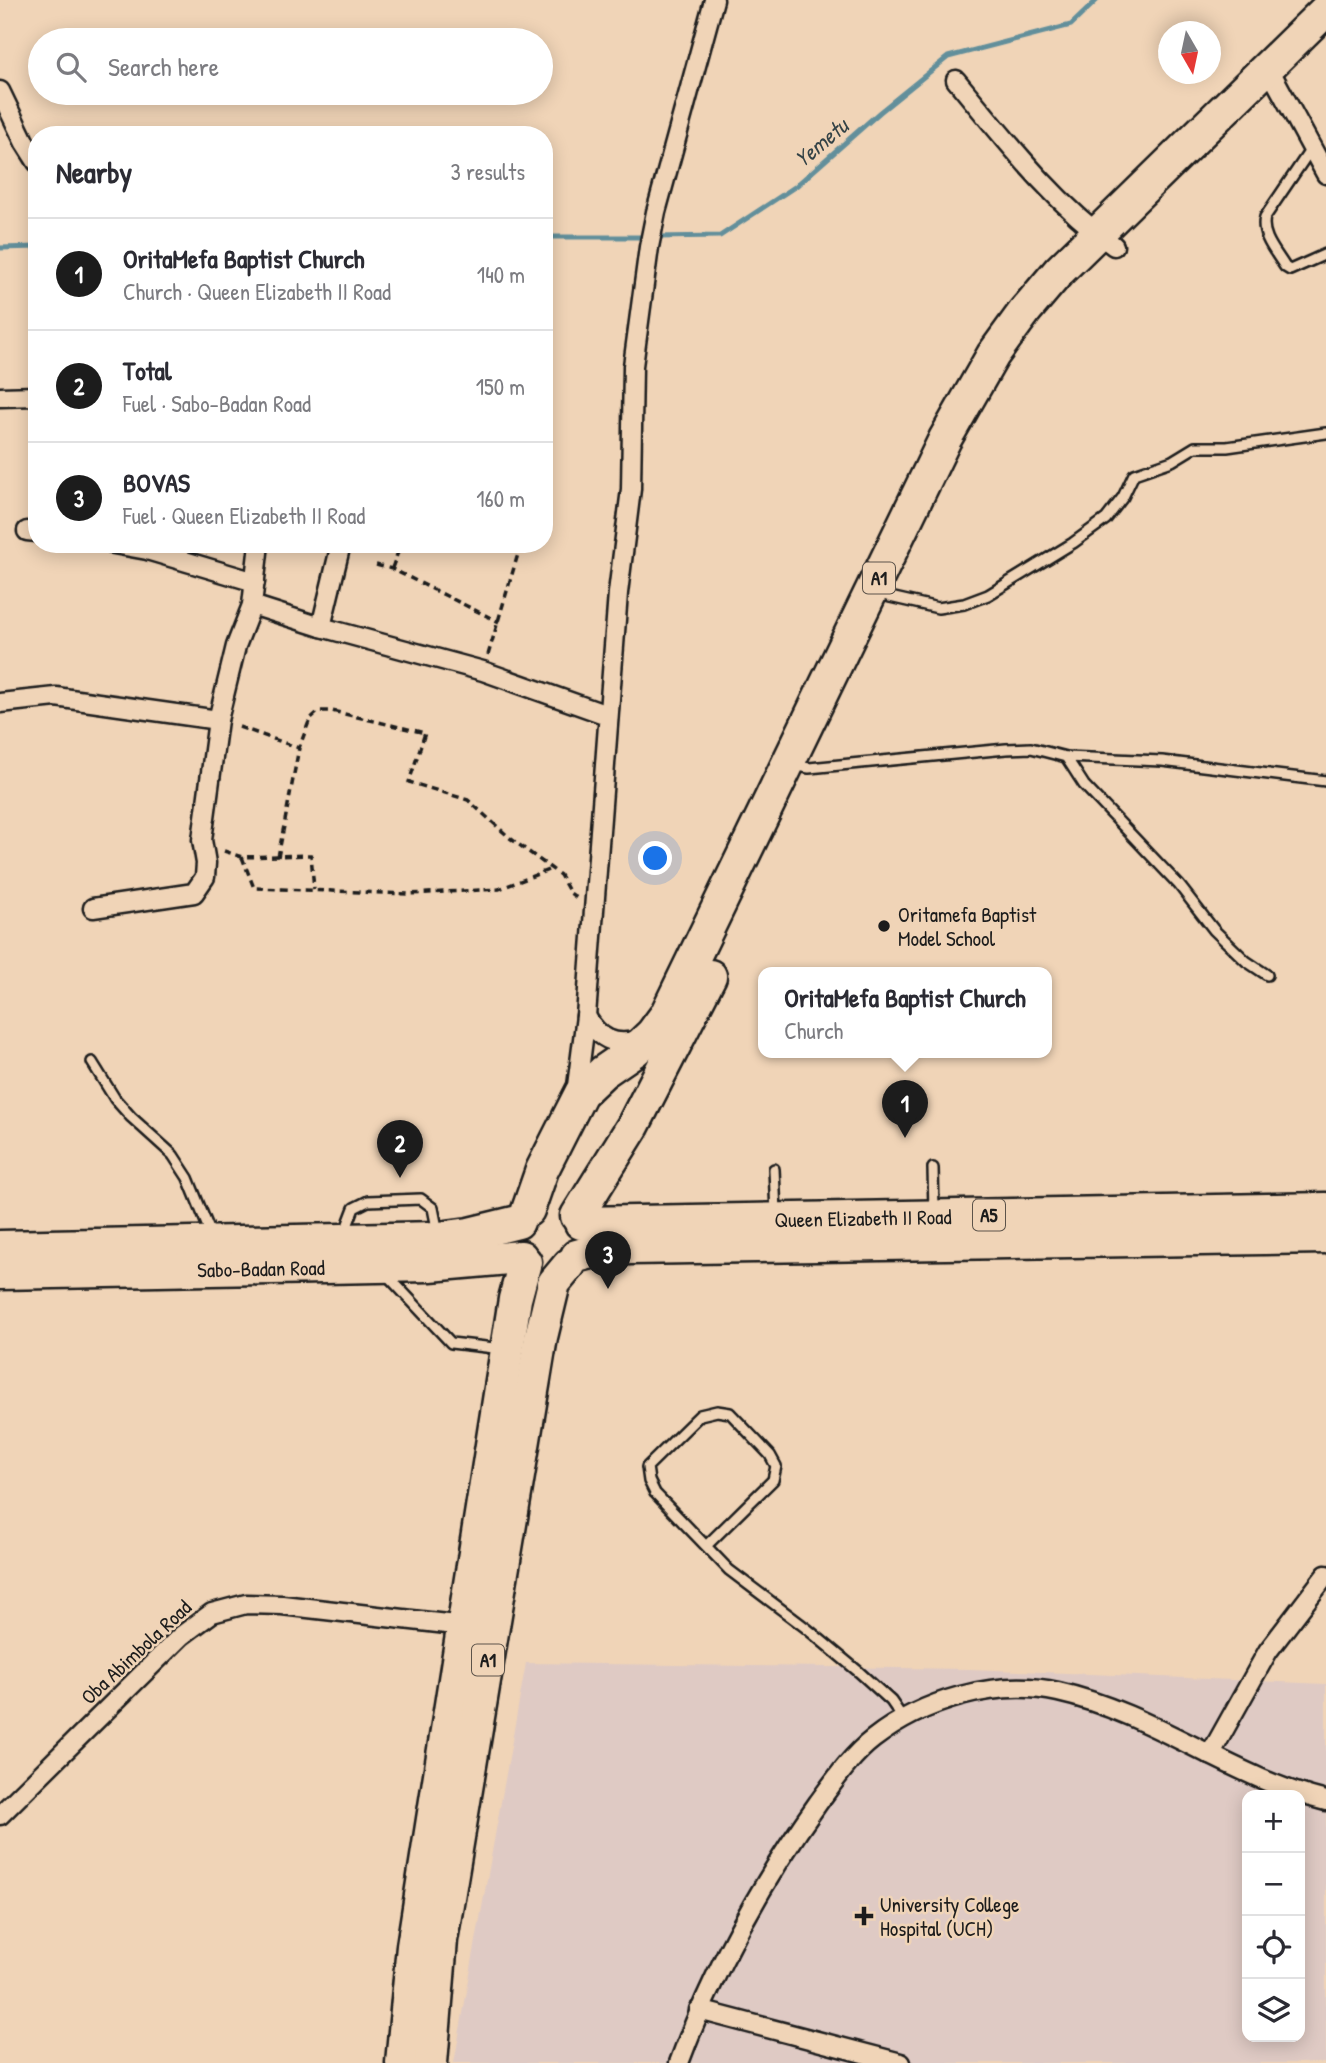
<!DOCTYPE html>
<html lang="en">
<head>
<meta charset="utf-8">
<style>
	:root { --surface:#fff; --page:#f7f7f7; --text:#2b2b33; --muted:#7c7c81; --line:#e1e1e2; --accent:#1c1c1c }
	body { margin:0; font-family:"Patrick Hand",sans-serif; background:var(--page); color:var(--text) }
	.controls { position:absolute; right:21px; bottom:21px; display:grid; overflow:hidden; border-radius:14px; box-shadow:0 4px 18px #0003 }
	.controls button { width:63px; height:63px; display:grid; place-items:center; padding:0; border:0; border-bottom:2px solid var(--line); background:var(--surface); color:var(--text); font:35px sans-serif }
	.compass { position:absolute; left:1158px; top:21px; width:63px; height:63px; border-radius:50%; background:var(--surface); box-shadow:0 4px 18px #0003; rotate:171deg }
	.you { position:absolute; left:656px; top:859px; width:24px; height:24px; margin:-18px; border:5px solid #fff; border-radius:50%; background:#1a73e8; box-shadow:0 0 0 10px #1a73e833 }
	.badge { display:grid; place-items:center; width:46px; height:46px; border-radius:50%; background:var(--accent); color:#fff; font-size:23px; font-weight:700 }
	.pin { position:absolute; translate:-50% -58px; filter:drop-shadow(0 2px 4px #0008) }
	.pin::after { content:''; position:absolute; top:37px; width:24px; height:21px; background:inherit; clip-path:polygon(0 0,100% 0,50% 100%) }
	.popup { position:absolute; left:758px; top:967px; width:294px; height:91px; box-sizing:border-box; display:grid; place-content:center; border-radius:14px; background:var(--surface); filter:drop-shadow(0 2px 5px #0005); font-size:23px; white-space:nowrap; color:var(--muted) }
	.popup b { font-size:26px; color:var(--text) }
	.popup::after { content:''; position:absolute; left:50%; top:100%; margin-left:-14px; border:14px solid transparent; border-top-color:var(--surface) }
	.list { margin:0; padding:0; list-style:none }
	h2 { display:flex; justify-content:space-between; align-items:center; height:91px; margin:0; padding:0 28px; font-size:30px }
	h2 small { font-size:23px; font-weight:400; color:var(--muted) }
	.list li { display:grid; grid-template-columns:46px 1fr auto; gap:21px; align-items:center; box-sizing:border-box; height:112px; padding:0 28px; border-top:2px solid var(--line) }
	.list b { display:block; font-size:26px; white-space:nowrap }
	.list p { margin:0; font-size:23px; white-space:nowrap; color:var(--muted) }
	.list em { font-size:23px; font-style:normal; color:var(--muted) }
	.icon { flex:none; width:38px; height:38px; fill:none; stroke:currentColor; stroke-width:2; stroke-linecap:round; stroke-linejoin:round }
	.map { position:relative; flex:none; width:1326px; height:2063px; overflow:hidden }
	.search { position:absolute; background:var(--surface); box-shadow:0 4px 18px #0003; left:28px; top:28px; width:525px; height:77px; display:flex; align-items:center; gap:18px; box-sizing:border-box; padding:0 24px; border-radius:38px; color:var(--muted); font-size:26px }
	.panel { position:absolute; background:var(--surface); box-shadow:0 4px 18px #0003; left:28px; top:126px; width:525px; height:427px; border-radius:28px }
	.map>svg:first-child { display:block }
	.built { fill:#dfcac4; fill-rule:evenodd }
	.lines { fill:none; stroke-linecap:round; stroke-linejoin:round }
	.stream { stroke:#628f9b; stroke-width:5 }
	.lane-casing { stroke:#1c1c1c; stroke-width:14 }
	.street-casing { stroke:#1c1c1c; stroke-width:23 }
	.highway-casing { stroke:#1c1c1c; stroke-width:37 }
	.path { stroke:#1c1c1c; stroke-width:3.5; stroke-dasharray:7 5; stroke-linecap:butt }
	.lane { stroke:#f0d4b7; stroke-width:9 }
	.street { stroke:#f0d4b7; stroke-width:18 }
	.highway { stroke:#f0d4b7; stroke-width:32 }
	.poi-dot { fill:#1c1c1c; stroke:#f0d4b7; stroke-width:2.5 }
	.labels { text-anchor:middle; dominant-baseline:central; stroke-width:5; stroke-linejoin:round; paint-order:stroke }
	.shield { fill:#f0d4b7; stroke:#5c534a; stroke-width:2 }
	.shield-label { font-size:19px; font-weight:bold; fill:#1c1c1c }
	.poi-label { font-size:21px; fill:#1c1c1c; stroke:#f0d4b7; text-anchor:start }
	.street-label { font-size:21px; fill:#1c1c1c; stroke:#f0d4b7 }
	.water-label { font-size:23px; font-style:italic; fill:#334246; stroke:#f0d4b7 }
</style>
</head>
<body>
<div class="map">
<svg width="1326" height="2063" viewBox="0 0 1326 2063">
	<rect width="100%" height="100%" fill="#f0d4b7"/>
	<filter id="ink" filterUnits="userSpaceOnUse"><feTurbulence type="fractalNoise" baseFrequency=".0143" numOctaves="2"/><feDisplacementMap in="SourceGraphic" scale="14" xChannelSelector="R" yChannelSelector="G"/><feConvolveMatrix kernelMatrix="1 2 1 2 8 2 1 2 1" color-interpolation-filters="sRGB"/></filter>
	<g filter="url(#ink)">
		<path class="built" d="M526 1663 970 1669 1326 1684V2063H454ZM1247 1795H1300V2037H1247Z"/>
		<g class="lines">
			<g class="stream">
				<polyline points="544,237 646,237"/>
				<polyline points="656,237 720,236 796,186 880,112 948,57 1071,25 1097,0"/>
				<polyline points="0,248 37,247"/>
			</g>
			<defs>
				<g id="lane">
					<path d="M1311 149 1265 217C1260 235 1276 252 1285 267L1290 270 1326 254"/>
					<polyline points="878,592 890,597 938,608 964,604 988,595 1073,543 1106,519 1123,497 1134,474 1172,461 1195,447 1227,447 1326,433"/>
					<polyline points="1066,757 1084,785 1179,885 1214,930 1246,961 1267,975"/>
					<polyline points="793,765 809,768 1006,749 1031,748 1066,757 1162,761 1326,781"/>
					<polyline points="92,1062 115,1099 131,1117 173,1155 188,1178 212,1237"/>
					<polyline points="933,1168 934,1211"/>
					<polyline points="774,1169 776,1213"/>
					<polyline points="344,1234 354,1208 368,1201 421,1199 433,1208 438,1233"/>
					<polyline points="386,1274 451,1343 503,1349"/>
					<polyline points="707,1545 773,1480 776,1466 770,1455 730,1413 717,1411 700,1415 647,1467 649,1481 655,1493 729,1570 806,1628 859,1672 891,1701 904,1720"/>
				</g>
				<g id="street">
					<polyline points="1268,67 1326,174"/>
					<path d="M956 80C1005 139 1052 201 1114 246"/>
					<polyline points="0,91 25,143 37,162"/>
					<polyline points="0,397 37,396"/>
					<polyline points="27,531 37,532"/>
					<polyline points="114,544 147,550 255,582"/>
					<polyline points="252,605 321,627 483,671 607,715"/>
					<polyline points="321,627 341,544"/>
					<polyline points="0,703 56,697 218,720"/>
					<polyline points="93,908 194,893 205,877 206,863 202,840 218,720 236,646 252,605 259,544"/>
					<path d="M586 1016C598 1038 615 1048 640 1039"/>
					<polyline points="576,1094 586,1016 618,593 631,489 633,366 649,247 656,212 714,0"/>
					<polyline points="1210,1755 1268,1651 1326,1575"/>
					<polyline points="0,1815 181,1636 212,1613 246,1604 282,1605 464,1626"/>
					<polyline points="699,2010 901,2063"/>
					<path d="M679 2063C713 1971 761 1883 818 1803 835 1780 851 1756 873 1739 922 1701 996 1678 1058 1692 1153 1713 1232 1778 1326 1801"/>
				</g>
				<g id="highway">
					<polyline points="528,1210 542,1170 581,1093 603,1072 635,1050 652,1034 666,1015 945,439 993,355 1025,311 1059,271 1326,10"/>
					<polyline points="577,1216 633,1126 710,976"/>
					<path id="s1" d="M581 1223 1326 1209"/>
					<polyline points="0,1247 439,1238 469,1234 518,1222"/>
					<polyline points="577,1256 599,1250 630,1248 1326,1237"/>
					<path id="s2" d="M0 1273 430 1265 521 1257"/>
					<polyline points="402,2063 413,1946 515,1299 525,1262"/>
					<polyline points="431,2063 441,1940 541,1337 554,1283 569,1265"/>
				</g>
			</defs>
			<use href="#lane" class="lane-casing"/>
			<use href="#street" class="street-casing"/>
			<use href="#highway" class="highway-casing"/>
			<g class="path">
				<polyline points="376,565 392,569 499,622"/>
				<polyline points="392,568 401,544"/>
				<polyline points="488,655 521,544"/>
				<polyline points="239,727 299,748"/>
				<polyline points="224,851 242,857 311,855 314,889"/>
				<polyline points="242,857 254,888 410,894 499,889 551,869"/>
				<polyline points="278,857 299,748 310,719 319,711 332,711 425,733 409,782 468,800 510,838 560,875 570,893 577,898"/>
			</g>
			<use href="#lane" class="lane"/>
			<use href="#street" class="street"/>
			<use href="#highway" class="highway"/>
		</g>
	</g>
	<g class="poi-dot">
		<circle cx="884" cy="926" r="7"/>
		<path d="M860.5 1905.5h7v7h7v7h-7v7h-7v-7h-7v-7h7z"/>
	</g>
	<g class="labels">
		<g class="shield">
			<rect x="863" y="562.5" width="32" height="31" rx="5"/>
			<rect x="973" y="1199.5" width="32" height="31" rx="5"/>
			<rect x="472" y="1644.5" width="32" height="31" rx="5"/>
		</g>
		<g class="shield-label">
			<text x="879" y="578">A1</text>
			<text x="989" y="1215">A5</text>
			<text x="488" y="1660">A1</text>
		</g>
		<g class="poi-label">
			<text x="898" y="914">Oritamefa Baptist<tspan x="898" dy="24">Model School</tspan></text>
			<text x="880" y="1904">University College<tspan x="880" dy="24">Hospital (UCH)</tspan></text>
		</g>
		<g class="street-label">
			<text stroke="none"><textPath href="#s1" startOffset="282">Queen Elizabeth II Road</textPath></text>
			<text stroke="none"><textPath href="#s2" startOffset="261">Sabo-Badan Road</textPath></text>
			<text transform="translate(136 1652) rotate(-43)">Oba Abimbola Road</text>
		</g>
		<g class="water-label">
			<text transform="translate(821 142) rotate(-40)">Yemetu</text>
		</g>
	</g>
</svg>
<div class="controls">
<button>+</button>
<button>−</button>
<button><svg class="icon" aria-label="locate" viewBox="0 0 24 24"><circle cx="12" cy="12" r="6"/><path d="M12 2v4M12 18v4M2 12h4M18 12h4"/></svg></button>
<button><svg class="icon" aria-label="layers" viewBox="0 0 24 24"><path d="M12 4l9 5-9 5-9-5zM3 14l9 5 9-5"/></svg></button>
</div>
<svg class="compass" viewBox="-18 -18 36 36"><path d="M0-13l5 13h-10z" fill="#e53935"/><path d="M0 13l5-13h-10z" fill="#7c7c81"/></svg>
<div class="you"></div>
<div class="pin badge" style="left:905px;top:1138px">1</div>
<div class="popup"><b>OritaMefa Baptist Church</b>Church</div>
<div class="pin badge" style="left:400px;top:1178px">2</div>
<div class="pin badge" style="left:608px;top:1289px">3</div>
<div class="search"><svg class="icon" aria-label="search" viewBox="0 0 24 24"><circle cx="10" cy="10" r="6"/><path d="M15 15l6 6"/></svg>Search here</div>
<section class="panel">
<h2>Nearby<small>3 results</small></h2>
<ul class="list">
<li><span class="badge">1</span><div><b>OritaMefa Baptist Church</b><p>Church · Queen Elizabeth II Road</p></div><em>140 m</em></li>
<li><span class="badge">2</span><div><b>Total</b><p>Fuel · Sabo-Badan Road</p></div><em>150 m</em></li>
<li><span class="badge">3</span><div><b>BOVAS</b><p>Fuel · Queen Elizabeth II Road</p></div><em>160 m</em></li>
</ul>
</section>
</div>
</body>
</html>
